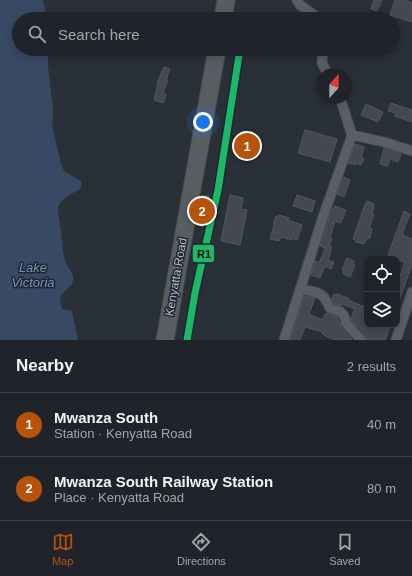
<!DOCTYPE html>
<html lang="en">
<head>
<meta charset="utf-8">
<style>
	:root { --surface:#20242a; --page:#282c32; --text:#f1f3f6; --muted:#a2a4a8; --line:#3d4147; --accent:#b45309 }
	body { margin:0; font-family:Arial,sans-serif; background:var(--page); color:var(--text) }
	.controls { position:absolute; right:12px; bottom:12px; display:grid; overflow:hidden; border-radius:8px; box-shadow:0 2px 10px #0003 }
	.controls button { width:36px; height:36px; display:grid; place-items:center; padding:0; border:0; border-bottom:1px solid var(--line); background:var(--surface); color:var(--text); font:20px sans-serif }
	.compass { position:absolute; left:316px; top:68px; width:36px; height:36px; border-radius:50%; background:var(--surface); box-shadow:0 2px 10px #0003; rotate:21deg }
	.you { position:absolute; left:203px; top:122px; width:14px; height:14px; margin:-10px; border:3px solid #fff; border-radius:50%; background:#1a73e8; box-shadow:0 0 0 6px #1a73e833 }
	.badge { display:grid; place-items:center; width:26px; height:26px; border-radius:50%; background:var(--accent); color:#fff; font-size:13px; font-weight:700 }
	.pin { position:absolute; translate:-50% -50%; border:2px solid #fff; box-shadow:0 1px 4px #0006 }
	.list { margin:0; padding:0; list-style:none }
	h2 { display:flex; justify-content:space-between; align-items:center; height:52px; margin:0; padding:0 16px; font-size:17px }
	h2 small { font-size:13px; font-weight:400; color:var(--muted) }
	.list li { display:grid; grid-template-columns:26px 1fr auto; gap:12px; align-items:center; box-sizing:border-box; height:64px; padding:0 16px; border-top:1px solid var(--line) }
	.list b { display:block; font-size:15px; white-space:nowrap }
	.list p { margin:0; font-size:13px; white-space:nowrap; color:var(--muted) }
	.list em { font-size:13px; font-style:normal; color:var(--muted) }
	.icon { flex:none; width:22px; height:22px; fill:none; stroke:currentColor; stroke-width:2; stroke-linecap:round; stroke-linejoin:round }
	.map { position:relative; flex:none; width:412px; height:340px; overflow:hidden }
	.search { position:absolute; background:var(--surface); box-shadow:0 2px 10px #0003; left:12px; right:12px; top:12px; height:44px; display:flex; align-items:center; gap:10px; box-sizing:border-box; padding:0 14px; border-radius:22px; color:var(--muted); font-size:15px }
	.sheet { height:180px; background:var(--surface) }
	nav { display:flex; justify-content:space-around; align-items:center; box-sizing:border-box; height:56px; border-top:1px solid var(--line); background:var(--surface); font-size:11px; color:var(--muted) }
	nav a { display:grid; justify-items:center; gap:2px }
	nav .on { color:var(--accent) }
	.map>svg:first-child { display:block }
	.water { fill:#384963 }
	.building { fill:#444950; stroke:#52575f }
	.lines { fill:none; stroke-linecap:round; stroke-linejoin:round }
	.street-casing { stroke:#484c53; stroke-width:11 }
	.highway-casing { stroke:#474c53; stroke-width:19 }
	.street { stroke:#5a5e66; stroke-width:9 }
	.highway { stroke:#5a5d60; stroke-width:17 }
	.rail-1-casing { stroke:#1d2633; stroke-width:10 }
	.rail-1 { stroke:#1ab867; stroke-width:7 }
	.labels { text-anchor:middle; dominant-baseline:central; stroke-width:3; stroke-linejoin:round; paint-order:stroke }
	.street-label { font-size:12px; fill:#b4bcc9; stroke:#1d2633 }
	.water-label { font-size:13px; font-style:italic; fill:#7c92b1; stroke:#1d2633 }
	.line-badge { stroke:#1d2633; stroke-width:1.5 }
	.pale-badge-label { font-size:11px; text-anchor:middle; font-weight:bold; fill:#111 }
</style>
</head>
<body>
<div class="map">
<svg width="412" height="340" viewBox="0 0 412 340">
	<rect width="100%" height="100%" fill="#2a3038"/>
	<path class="water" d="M0 0H43L47 19H19V49H48V66L53 110 52 125 61 164 64 171 81 181 82 184 80 189C72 194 59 199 58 209 59 219 61 229 62 240 63 246 63 255 65 261 67 269 74 271 73 280 73 291 55 289 62 309L72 311 78 340H0Z"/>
	<g class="building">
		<polygon points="374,0 382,0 377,11 371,9"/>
		<polygon points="395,0 404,0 412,3 412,22 390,15"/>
		<polygon points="164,67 170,69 166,80 168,80 163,93 166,94 166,96 163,103 154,100 158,83 157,83"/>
		<polygon points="391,103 412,110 412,122 395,116 396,113 388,111"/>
		<polygon points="366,104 383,112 378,122 361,115"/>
		<polygon points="305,130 337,139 330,162 298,153"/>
		<polygon points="355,144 364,147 361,158 364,159 361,165 356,163 355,165 348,163"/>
		<polygon points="384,148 401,154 398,162 390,159 388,166 387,166 380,164"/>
		<polygon points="344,177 350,180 344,197 337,194"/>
		<polygon points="202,195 209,196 203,227 196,225"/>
		<polygon points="230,195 243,198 241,209 247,210 240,245 221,241"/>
		<polygon points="297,195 315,201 312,212 293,206"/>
		<polygon points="367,201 374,204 372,214 374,215 369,228 372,229 370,238 367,238 364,244 356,242 356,240 353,239 365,204 366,204"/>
		<polygon points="335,206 346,210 341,223 335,221 330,237 332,238 329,246 332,247 328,260 334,262 331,269 325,266 320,278 311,275 315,261 319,263 320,261 325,248 320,246 332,209 334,209"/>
		<polygon points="404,211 410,214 402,235 412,239 412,265 398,303 397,284 405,262 388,256"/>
		<polygon points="279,215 289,218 288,220 302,225 297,240 292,238 291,240 281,237 279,241 270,239 274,226 273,225 276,216 278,217"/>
		<polygon points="347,258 354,261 353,265 355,265 350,277 343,274 344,271 342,270"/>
		<polygon points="334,294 337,295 337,294 348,298 348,300 367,308 367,325 386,325 390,327 385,340 367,340 366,336 351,320 351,318 355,309 342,304 341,306 334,303 332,299"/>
		<polygon points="304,296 315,298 309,314 322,320 326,313 337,317 341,327 352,340 335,340 322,334 323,332 305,327 300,340 295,338 295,340 290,340"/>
	</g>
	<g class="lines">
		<defs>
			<g id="street">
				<polyline points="297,0 300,5 320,19"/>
				<polyline points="323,49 322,63 328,74"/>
				<polyline points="352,135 384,142 412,151"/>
				<path d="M300 289C318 293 322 290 330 308L341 312 344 316 346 323 361 340"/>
				<polyline points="284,340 323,217 352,135 340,98"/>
				<polyline points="396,340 412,292"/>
			</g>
			<g id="highway">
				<polyline points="223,19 226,0"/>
				<polyline points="165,340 217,49"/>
			</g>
		</defs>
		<use href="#street" class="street-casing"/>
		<use href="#highway" class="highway-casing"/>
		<use href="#street" class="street"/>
		<use href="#highway" class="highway"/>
		<defs>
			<polyline id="rail-1" points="187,340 195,293 218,190 240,49"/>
		</defs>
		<use href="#rail-1" class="rail-1-casing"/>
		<use href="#rail-1" class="rail-1"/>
	</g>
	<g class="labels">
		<g class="street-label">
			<text transform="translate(176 277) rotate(-80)">Kenyatta Road</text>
		</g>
		<g class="water-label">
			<text x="33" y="267">Lake<tspan x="33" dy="15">Victoria</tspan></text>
		</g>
	</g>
	<rect class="line-badge" x="192" y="244" width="23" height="19" rx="4" fill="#1ab867"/>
	<g class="pale-badge-label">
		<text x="204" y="258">R1</text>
	</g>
</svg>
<div class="controls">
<button><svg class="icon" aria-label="locate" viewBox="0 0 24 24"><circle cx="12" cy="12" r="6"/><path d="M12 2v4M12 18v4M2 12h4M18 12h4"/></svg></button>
<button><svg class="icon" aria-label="layers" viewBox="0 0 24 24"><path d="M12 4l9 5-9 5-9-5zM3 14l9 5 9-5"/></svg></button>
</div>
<svg class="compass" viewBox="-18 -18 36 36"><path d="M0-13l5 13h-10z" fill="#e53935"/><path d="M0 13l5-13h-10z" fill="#a2a4a8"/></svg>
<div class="you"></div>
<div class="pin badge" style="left:247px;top:146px">1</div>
<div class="pin badge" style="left:202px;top:211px">2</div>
<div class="search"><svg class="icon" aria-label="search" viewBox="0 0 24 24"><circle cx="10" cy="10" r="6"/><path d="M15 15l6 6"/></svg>Search here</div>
</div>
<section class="sheet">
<h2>Nearby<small>2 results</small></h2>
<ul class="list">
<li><span class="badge">1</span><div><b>Mwanza South</b><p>Station · Kenyatta Road</p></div><em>40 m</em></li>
<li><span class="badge">2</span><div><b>Mwanza South Railway Station</b><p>Place · Kenyatta Road</p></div><em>80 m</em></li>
</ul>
</section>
<nav>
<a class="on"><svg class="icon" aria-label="map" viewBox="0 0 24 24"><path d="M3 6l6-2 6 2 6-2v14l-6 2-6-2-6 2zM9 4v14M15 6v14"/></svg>Map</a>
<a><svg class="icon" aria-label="directions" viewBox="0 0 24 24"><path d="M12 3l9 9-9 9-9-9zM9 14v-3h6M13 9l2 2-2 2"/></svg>Directions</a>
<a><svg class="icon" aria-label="saved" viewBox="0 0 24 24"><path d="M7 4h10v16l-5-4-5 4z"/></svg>Saved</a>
</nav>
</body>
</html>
